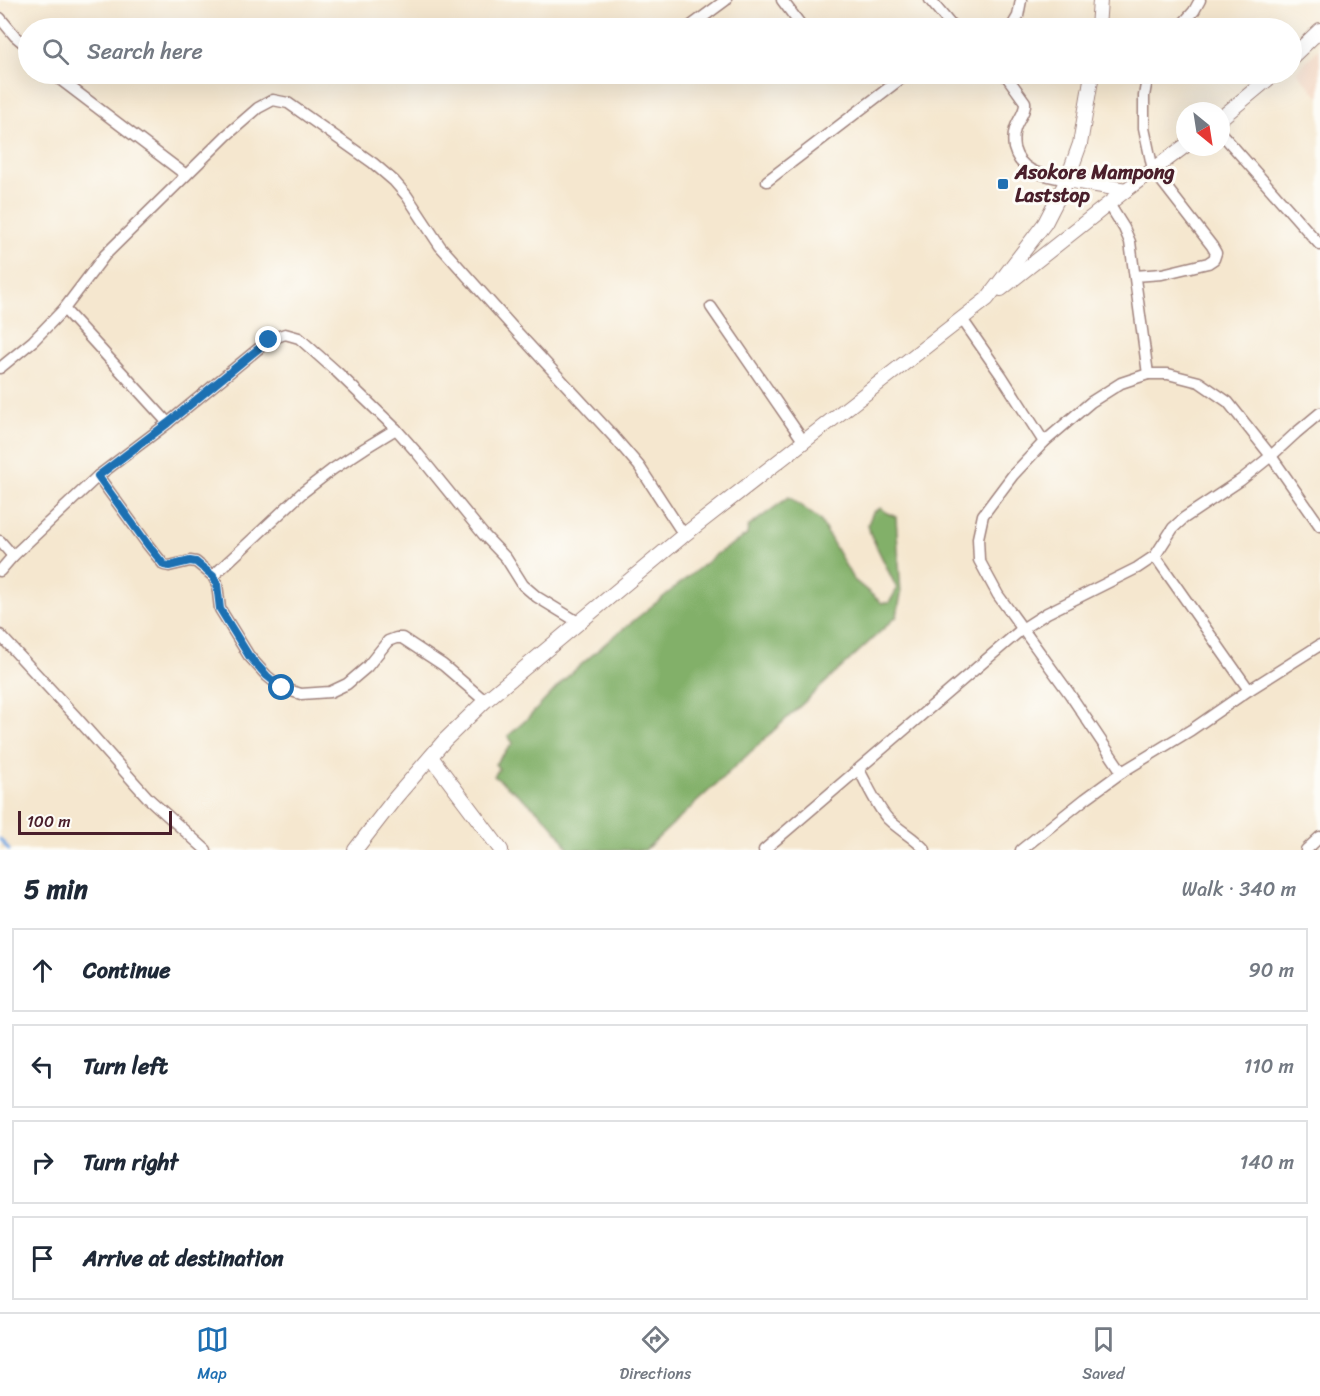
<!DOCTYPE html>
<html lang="en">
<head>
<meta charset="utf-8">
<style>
	:root { --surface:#fff; --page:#f2f2f3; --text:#1f2937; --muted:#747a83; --line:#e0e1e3; --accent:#1f6fb2 }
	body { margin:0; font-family:Sriracha,sans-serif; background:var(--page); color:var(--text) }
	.compass { position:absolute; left:1176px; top:102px; width:54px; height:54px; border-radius:50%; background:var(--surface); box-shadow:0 6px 24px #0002; rotate:150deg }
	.scale { position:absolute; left:18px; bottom:15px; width:154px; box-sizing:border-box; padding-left:6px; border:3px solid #4a1f2b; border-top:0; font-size:16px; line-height:21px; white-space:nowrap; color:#4a1f2b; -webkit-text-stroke:4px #fdfcf7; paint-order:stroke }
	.stop { position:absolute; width:18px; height:18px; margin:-14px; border:4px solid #1f6fb2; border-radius:50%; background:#fff }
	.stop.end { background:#1f6fb2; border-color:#fff; box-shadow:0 2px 6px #0008 }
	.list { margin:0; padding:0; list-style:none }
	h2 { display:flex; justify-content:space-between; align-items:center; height:78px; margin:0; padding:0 24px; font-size:26px }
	h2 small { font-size:20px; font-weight:400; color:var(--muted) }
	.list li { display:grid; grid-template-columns:39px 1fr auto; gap:18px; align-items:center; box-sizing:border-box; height:84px; margin:0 12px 12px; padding:0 12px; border:2px solid var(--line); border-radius:0px }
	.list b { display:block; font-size:22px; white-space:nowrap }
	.list em { font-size:20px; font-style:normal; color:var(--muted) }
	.icon { flex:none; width:33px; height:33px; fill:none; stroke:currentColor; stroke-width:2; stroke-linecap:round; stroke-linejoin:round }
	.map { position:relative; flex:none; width:1320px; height:850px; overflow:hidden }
	.search { position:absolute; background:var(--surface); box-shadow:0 6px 24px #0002; left:18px; right:18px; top:18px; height:66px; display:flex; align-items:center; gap:15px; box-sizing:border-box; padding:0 21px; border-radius:33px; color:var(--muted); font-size:22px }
	.sheet { height:462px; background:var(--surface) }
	nav { display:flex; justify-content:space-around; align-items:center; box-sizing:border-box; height:84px; border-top:2px solid var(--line); background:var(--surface); font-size:16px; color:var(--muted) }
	nav a { display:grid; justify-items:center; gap:3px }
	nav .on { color:var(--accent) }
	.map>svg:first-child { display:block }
	.built { fill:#f3d4bf }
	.forest { fill:#82b069; stroke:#66684a; stroke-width:1.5 }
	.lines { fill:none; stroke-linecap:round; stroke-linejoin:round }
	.stream { stroke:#77a9e3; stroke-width:3 }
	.minor-casing { stroke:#a0837d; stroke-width:13 }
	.tertiary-casing { stroke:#a0837d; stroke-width:16 }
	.minor { stroke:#fff; stroke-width:10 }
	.tertiary { stroke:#fff; stroke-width:14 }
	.route { stroke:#1f6fb2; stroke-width:8 }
	.poi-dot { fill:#1f6fb2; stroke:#fdfcf7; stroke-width:2 }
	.labels { text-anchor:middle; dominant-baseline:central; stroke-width:6; stroke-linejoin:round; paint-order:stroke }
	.poi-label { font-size:20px; font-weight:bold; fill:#4a1f2b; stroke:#fdfcf7; text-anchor:start }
</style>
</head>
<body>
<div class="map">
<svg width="1320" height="850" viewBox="0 0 1320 850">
	<rect width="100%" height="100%" fill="#fdfcf7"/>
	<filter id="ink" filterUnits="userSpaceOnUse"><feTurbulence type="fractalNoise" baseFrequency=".0167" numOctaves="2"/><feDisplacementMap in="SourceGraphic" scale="12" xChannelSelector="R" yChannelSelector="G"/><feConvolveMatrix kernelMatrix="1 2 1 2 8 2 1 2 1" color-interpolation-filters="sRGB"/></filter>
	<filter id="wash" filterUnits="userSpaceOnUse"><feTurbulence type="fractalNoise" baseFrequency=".008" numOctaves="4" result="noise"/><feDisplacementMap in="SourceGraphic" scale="24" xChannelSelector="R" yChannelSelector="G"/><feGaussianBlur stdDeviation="1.35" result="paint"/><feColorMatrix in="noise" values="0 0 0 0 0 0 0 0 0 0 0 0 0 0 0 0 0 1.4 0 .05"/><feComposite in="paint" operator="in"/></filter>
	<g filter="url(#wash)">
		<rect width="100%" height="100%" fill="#f5e7cf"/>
		<polygon class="built" points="1320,48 1320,98 1296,71"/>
		<path class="forest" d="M789 497 820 520 853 579 882 603H889L897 589 870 533 868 524 873 512 881 508 887 513 896 517 901 594 897 616 645 850H569C553 818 522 798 494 776L499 769 495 764 513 743 508 736 527 719 567 677 607 642 718 553 747 535 748 527Z"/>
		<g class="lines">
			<polyline class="stream" points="0,839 9,850"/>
		</g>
	</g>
	<g filter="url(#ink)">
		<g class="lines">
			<defs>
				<g id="minor">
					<polyline points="782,0 803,28"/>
					<polyline points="930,0 950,24 957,28"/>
					<polyline points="0,18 15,36 28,47"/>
					<polyline points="688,28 726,0"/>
					<polyline points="1011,28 1018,16 1021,0"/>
					<polyline points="1179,28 1194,11 1200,0"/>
					<polyline points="53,74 186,175"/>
					<path d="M1005 74 1025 102C1026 112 1018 119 1015 129 1013 135 1013 141 1014 148 1021 174 1045 175 1067 180"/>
					<polyline points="1221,133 1320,245"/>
					<polyline points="767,181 907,74"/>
					<polyline points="1109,204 1124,228 1130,242 1148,374"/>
					<polyline points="1135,276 1162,274 1208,263 1214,259 1216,253 1212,246 1153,170 1144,128 1144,96 1148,74"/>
					<polyline points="711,307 804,442"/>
					<polyline points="64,309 168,423"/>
					<polyline points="962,319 1001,375 1044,442"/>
					<polyline points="0,368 33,341 64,309 105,255 227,135 258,108 273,100 288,103 373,163 394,181 407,196 440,246 518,333 614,437 639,466 684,535"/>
					<polyline points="98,476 148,545 164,565 169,566 190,561 196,562 213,576 217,584 220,609 249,656 267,676 282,688 301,694 330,692 347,684 367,667 388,641 396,638 402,638 443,665 485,701"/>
					<polyline points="0,541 13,556"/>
					<polyline points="1155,556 1249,690"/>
					<polyline points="0,571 13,556 98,476 168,423 269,340 285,334 299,338 337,372 396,429 418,454 483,534 506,558 523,585 537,597 578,622"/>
					<polyline points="213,576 302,493 333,469 365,448 396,429"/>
					<polyline points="0,635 76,717 149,799 206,850"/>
					<path d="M859 770C867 784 877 807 888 819 900 831 914 837 925 850"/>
					<polyline points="1122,772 1069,693 998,595 979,560 978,538 983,515 1013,475 1044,442 1091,402 1121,383 1148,374 1168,374 1199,382 1228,402 1271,456 1320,526"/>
					<polyline points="764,850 1022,629 1047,613 1137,568 1155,556 1173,528 1184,518 1241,480 1271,456 1296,433 1320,413"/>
					<polyline points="1021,850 1085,799 1122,772 1191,730 1249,690 1320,645"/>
					<polyline points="1306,850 1320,837"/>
				</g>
				<g id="tertiary">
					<polyline points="1098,28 1100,0"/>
					<polyline points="1292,57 1320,30"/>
					<polyline points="1221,118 1274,74"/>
					<polyline points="1067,180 1126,190"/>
					<polyline points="1001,289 1126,190 1185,146"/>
					<polyline points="431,757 501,850"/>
					<polyline points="355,850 396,797 445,740 485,701 684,535 987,299 1045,223 1067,180 1080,144 1092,74"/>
				</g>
			</defs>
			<use href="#minor" class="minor-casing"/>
			<use href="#tertiary" class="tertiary-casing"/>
			<use href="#minor" class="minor"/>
			<use href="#tertiary" class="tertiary"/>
		</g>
	</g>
	<g class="lines" filter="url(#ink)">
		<polyline class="route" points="269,340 168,423 98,476 148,545 164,565 169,566 190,561 196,562 213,576 217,584 220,609 249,656 267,676 282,688"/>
	</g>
	<rect class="poi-dot" x="997" y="178" width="12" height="12" rx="3"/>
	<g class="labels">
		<g class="poi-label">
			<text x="1015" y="172">Asokore Mampong<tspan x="1015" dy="23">Laststop</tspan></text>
		</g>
	</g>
</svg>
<svg class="compass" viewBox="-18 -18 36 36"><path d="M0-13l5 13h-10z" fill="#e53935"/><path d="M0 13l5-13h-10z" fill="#747a83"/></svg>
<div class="scale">100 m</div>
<div class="stop" style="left:282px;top:688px"></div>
<div class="stop end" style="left:269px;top:340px"></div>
<div class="search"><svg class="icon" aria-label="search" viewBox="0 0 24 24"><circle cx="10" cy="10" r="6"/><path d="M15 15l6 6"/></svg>Search here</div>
</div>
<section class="sheet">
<h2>5 min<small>Walk · 340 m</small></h2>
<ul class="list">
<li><svg class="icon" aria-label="ahead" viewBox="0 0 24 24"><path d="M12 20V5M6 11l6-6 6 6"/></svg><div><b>Continue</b></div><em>90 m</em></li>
<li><svg class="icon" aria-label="left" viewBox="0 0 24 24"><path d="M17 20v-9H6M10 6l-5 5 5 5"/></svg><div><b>Turn left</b></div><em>110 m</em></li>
<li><svg class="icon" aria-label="right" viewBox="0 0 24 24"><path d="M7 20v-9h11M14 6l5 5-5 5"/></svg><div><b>Turn right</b></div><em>140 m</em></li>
<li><svg class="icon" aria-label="arrive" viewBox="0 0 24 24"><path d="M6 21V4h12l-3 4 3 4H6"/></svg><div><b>Arrive at destination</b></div></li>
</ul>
</section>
<nav>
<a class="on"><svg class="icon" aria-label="map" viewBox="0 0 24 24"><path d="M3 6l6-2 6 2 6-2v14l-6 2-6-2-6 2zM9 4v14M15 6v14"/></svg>Map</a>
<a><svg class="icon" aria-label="directions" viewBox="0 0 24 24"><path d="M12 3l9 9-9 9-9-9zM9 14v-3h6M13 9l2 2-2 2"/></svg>Directions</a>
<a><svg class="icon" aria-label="saved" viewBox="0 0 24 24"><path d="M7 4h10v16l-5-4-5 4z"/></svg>Saved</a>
</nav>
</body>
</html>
